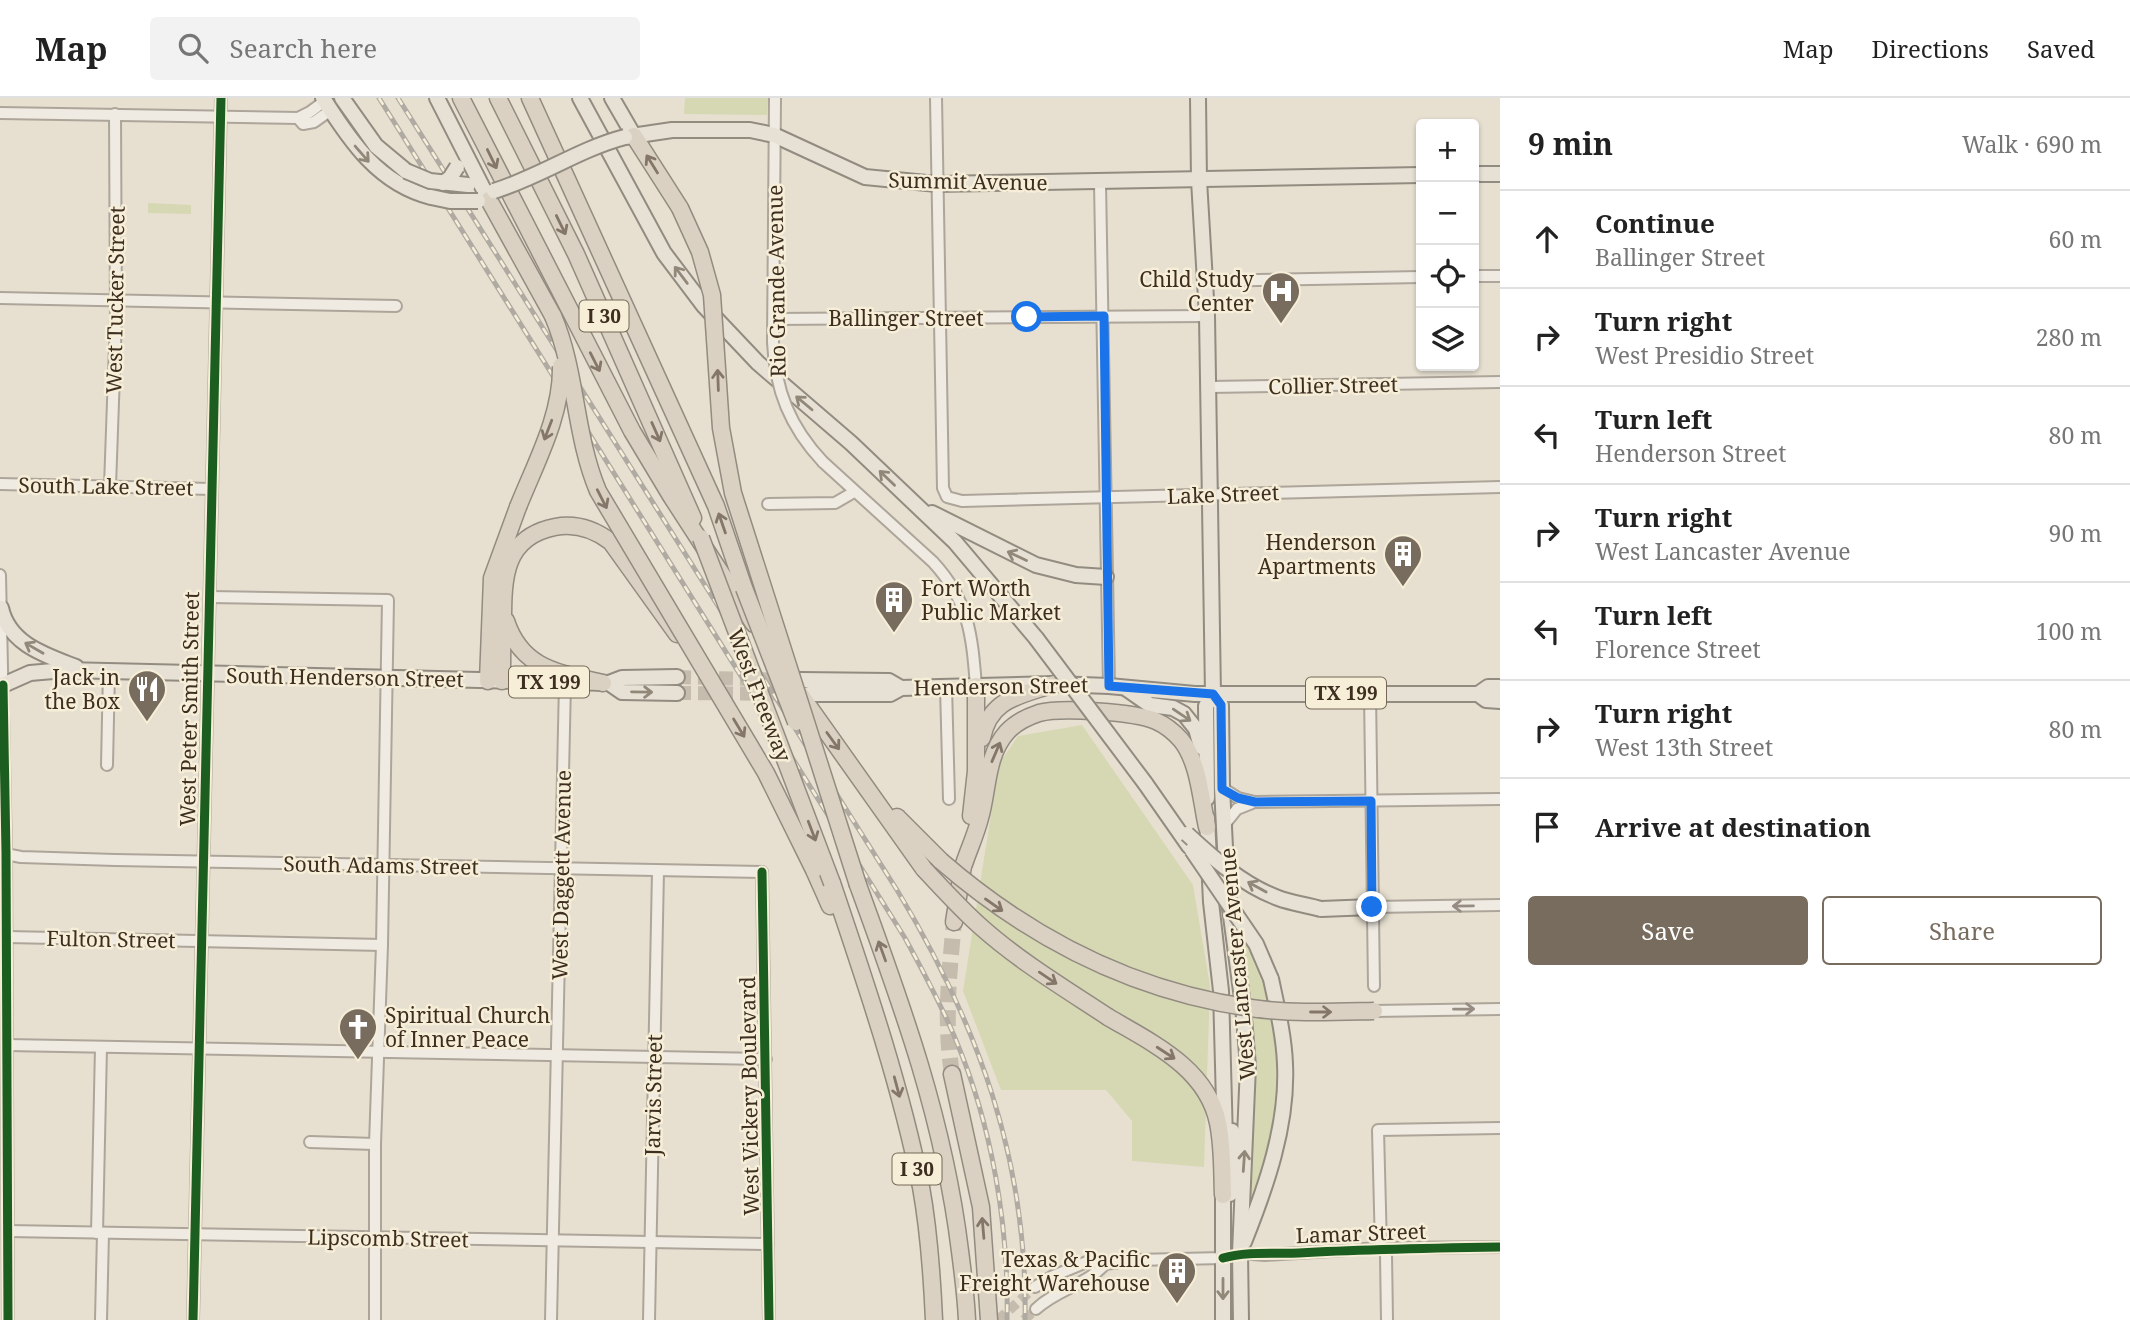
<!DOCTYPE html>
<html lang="en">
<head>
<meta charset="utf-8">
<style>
	:root { --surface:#fff; --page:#f2f2f2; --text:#222; --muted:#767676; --line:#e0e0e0; --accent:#786c5e }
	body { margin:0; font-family:"Noto Serif",serif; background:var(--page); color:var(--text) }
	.controls { position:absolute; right:21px; top:21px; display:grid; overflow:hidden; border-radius:7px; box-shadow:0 2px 5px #0004 }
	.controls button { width:63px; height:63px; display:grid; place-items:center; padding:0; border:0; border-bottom:2px solid var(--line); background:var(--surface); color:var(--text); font:35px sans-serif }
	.stop { position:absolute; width:21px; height:21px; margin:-16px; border:5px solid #1a73e8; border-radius:50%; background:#fff }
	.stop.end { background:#1a73e8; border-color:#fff; box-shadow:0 2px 7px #0008 }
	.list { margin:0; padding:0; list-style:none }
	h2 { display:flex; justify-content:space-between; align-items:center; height:91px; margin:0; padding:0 28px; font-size:30px }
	h2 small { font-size:23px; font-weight:400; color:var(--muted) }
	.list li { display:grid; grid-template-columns:46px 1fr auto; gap:21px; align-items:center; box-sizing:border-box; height:98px; padding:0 28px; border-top:2px solid var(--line) }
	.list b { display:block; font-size:26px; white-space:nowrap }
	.list p { margin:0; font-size:23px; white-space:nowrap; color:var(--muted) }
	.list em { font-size:23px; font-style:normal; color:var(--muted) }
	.actions { display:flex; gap:14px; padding:21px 28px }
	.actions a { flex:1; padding:16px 0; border:2px solid var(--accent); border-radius:7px; text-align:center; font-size:24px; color:var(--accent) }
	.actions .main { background:var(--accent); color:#fff }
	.icon { flex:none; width:38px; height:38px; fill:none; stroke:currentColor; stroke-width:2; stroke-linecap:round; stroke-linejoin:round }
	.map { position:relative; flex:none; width:1500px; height:1222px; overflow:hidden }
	header { display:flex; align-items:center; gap:42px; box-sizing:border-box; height:98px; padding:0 35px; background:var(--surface); border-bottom:2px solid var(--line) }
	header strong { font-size:33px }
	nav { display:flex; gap:38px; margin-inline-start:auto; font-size:24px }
	.search { width:490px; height:63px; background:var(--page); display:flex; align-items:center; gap:18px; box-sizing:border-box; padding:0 24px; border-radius:7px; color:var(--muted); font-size:26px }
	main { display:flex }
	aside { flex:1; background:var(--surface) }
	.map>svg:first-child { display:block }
	.green { fill:#d6d7b3 }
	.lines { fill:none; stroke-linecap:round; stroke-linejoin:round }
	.minor-tunnel { stroke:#c5bcae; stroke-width:10; stroke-dasharray:10 5; stroke-linecap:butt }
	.major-tunnel { stroke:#c5bcae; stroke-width:14; stroke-dasharray:14 7; stroke-linecap:butt }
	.highway-tunnel { stroke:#c5bcae; stroke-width:16; stroke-dasharray:16 8; stroke-linecap:butt }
	.minor-casing { stroke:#ada599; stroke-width:14 }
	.major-casing { stroke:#928b80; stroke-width:18 }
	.highway-casing { stroke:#928b80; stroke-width:19 }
	.minor { stroke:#efebe3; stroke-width:10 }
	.major { stroke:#e6e1d4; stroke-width:14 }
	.highway { stroke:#dad1c2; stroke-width:16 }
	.rail-casing { stroke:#afaaa2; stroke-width:5 }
	.rail { stroke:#f7eed8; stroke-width:2.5; stroke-dasharray:8; stroke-linecap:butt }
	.minor-bridge-casing { stroke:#ada599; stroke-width:14; stroke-linecap:butt }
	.major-bridge-casing { stroke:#928b80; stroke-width:18; stroke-linecap:butt }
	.highway-bridge-casing { stroke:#928b80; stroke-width:19; stroke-linecap:butt }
	.minor-bridge { stroke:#efebe3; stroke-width:10 }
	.major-bridge { stroke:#e6e1d4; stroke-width:14 }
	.highway-bridge { stroke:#dad1c2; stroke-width:16 }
	.cycleway-casing { stroke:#f7eed8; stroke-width:13 }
	.cycleway { stroke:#1b5e20; stroke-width:9 }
	.oneway { stroke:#92887a }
	.oneway2 { stroke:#847769 }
	.oneway3 { stroke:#968c82 }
	.route { stroke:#1a73e8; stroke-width:9 }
	.labels { text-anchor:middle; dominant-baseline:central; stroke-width:5; stroke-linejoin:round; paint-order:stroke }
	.shield { fill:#f7eed8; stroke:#756857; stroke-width:2 }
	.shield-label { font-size:19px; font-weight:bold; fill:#3d2e20 }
	.street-label { font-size:21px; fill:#3d2e20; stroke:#f7eed8 }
	.poi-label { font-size:21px; fill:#3d2e20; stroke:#f7eed8; text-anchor:end }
</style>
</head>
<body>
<header>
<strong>Map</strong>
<div class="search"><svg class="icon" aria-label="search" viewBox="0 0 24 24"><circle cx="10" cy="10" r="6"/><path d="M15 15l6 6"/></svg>Search here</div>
<nav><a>Map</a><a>Directions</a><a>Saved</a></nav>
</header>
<main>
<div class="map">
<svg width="1500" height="1222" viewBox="0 0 1500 1222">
	<rect width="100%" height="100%" fill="#e7e0d1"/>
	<g class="green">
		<polygon points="685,0 768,0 767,17 684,16"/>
		<polygon points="148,105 191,107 191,116 148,115"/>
		<polygon points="1082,627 1193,787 1210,888 1204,1069 1132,1063 1132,1023 1106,992 1001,992 963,893 999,666 1018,638"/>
		<path d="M1241 833C1253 862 1266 889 1273 919 1289 986 1272 1053 1246 1114L1254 982 1253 942Z"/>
	</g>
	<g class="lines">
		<g class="minor-tunnel">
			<polyline points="998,1222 1035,1189"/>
			<polyline points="1024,1222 1036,1211"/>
		</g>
		<g class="major-tunnel">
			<polyline points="677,579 788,582"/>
			<polyline points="677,595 794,596"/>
		</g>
		<path class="highway-tunnel" d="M952 976C944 923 949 877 954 824"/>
		<defs>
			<g id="minor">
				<polyline points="936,0 943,390 947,399 962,403 1500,389"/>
				<polyline points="0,15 298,20 310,14 325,3"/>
				<polyline points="298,20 303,26 314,24 331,12"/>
				<polyline points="1100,85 1109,588"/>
				<polyline points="1474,178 1500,178"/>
				<polyline points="1206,183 1421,179"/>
				<polyline points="0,200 396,208"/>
				<polyline points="774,221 1207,218"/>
				<polyline points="773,244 775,0"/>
				<polyline points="1209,289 1500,284"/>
				<path d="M823 364 933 464C969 503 972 537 976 588"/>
				<polyline points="0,386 212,391"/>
				<polyline points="110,388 116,220 115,16"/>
				<polyline points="768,406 835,405 854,394"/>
				<polyline points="0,477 6,755 8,1222"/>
				<polyline points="210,499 388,502 382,847 375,1046 375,1222"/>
				<polyline points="946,589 949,701"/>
				<polyline points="1370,595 1374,888"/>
				<polyline points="107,667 109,573"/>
				<polyline points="1222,690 1238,700 1255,704 1500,701"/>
				<polyline points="1225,726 1237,711 1252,705"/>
				<polyline points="0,755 21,759 115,762 762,774 769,1222"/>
				<polyline points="1372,809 1500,807"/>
				<polyline points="7,839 382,847"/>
				<polyline points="1374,913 1500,911"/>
				<polyline points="7,947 766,961"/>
				<polyline points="310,1044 375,1046"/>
				<polyline points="8,1133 768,1146"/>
				<polyline points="97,1135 101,949"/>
				<polyline points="1035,1189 1053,1178 1089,1163 1105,1166 1135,1162 1223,1160 1240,1155 1265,1157 1381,1150 1500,1149"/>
				<path d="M1036 1211C1057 1191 1087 1187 1105 1166"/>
				<polyline points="101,1222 103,1135"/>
				<polyline points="193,1222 221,0"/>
				<polyline points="551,1222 565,585"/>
				<polyline points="649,1222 658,773"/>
				<polyline points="1387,1222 1386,1156 1381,1150 1378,1032 1500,1030"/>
			</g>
			<g id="major">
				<path d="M323 0C350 43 379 86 431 99"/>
				<polyline points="342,0 376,48 406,73"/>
				<polyline points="437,0 489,102"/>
				<polyline points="580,0 664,155 704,208 758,265 851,345 955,444 1036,540"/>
				<polyline points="612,0 634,38"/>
				<polyline points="1198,0 1199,82 1207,218 1213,596 1206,608 1207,700"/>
				<polyline points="625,39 672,32 750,32 774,37 865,79 937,86 1421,77"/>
				<polyline points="1474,76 1500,76"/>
				<polyline points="932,415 1036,467 1076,477 1106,479"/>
				<path d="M1 510C9 546 45 557 76 569"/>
				<polyline points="800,582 889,583 901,590"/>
				<polyline points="609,585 622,594 677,595"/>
				<polyline points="3,587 30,575 65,572 609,585 622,580 677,579"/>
				<polyline points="1127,591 1150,607 1173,610 1184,616 1196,631 1201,649"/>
				<polyline points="809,596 890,596 901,590 1054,586 1109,588 1195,596 1478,596 1486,602 1500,603"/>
				<polyline points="1213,596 1221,607 1222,690 1227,788 1243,908 1248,968 1240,1155 1241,1222"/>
				<polyline points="1478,596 1488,589 1500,589"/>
				<polyline points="1145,685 1189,748"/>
				<polyline points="1207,720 1211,804 1221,893 1225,1042"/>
				<polyline points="1321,811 1372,809"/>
				<polyline points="1223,1087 1223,1222"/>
				<polyline points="1230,1096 1232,1033"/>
				<path d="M1244 1144C1266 1089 1288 1027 1285 966 1284 938 1277 909 1271 881"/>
			</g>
			<g id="highway">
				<polyline points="461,0 632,333 671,398 754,526"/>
				<polyline points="498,0 576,156 693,420"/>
				<polyline points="530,0 716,408 744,490"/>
				<polyline points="634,38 680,110"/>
				<polyline points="489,102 553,218"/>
				<path d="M506 523C522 572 560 575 603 585"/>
				<polyline points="488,583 492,480 518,409"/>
				<path d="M502 583C502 563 502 543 503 523 503 480 504 439 555 429 576 425 594 431 611 444L677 536"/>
				<polyline points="797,592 924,771"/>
				<path d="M982 640C990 600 1020 598 1054 586"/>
				<polyline points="971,718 976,673 976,588"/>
				<polyline points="897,719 941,763"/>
				<path d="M964 766C969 751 976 736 980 720 988 693 986 657 1007 634 1015 625 1027 619 1039 615 1061 609 1135 614 1156 623 1165 627 1174 634 1181 642 1199 664 1201 702 1207 729"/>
				<polyline points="814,772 830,808"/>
				<path d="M832 785C866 886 900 985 921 1089 929 1133 932 1177 934 1222"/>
				<path d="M858 787C903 910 944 1022 960 1153 963 1176 966 1199 967 1222"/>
				<polyline points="954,824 963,768"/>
				<path d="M1108 919C1152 945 1207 970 1218 1025 1223 1049 1222 1073 1223 1097"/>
				<polyline points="952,976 981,1109 989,1222"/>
			</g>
		</defs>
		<use href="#minor" class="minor-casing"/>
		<use href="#major" class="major-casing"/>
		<use href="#highway" class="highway-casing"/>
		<use href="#minor" class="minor"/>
		<use href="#major" class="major"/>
		<use href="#highway" class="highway"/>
		<defs>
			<g id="rail">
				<path d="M379 0 905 840C923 873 941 906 955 940 992 1027 1009 1128 1007 1222"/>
				<path d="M398 0 897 792C978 926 1028 1063 1025 1222"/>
			</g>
		</defs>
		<use href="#rail" class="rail-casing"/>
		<use href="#rail" class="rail"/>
		<defs>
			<path id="minor-bridge" d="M773 244C775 292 790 329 823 364"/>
			<g id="major-bridge">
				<polyline points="406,73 430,83 468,87"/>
				<polyline points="443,85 450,80 457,69"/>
				<path d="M494 93C540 79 579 51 625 39"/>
				<polyline points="431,99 450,103 478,103"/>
				<polyline points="1036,540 1145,685"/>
				<path d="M1187 736C1214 761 1243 787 1278 800 1291 805 1307 807 1321 811"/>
				<polyline points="1192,752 1256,846 1271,881"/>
			</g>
			<g id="highway-bridge">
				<polyline points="680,110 700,154 712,197 721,330 733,395 858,787"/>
				<path d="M553 218C577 274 574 336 598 393L766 675 814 772"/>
				<path d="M518 409C536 364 562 317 561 268"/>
				<polyline points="701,440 832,785"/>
				<polyline points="744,490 796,624"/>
				<path d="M941 763C1031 841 1132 893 1251 910 1292 916 1333 914 1374 913"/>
				<path d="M924 771C942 790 960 810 980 828 1019 863 1064 890 1108 919"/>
			</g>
		</defs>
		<use href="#minor-bridge" class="minor-bridge-casing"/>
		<use href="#major-bridge" class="major-bridge-casing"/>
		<use href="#highway-bridge" class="highway-bridge-casing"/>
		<use href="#minor-bridge" class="minor-bridge"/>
		<use href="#major-bridge" class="major-bridge"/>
		<use href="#highway-bridge" class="highway-bridge"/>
		<defs>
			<g id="cycleway">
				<polyline points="3,587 6,755 8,1222"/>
				<polyline points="762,774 769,1222"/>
				<path d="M1223 1160C1247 1153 1274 1156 1299 1155 1366 1151 1433 1150 1500 1149"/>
				<polyline points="193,1222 221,0"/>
			</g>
		</defs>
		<use href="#cycleway" class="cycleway-casing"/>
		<use href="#cycleway" class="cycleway"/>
	</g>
	<defs><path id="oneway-shaft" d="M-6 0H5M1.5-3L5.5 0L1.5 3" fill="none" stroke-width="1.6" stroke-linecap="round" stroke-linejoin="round" transform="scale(1.75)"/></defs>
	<g class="oneway">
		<use href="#oneway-shaft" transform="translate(362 56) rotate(49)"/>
		<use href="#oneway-shaft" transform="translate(681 177) rotate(-127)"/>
		<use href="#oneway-shaft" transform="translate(804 305) rotate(-140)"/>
		<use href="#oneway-shaft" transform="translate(887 380) rotate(-136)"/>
		<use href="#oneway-shaft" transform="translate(1017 458) rotate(-155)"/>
		<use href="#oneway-shaft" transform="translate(34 550) rotate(-150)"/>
		<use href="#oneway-shaft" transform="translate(642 594) rotate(1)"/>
		<use href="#oneway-shaft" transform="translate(1182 617) rotate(34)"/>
		<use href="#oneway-shaft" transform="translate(1257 789) rotate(-151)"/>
		<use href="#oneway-shaft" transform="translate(1244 1063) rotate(-86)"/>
		<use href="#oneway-shaft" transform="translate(1223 1191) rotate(90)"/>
	</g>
	<g class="oneway2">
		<use href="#oneway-shaft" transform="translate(492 61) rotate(64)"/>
		<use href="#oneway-shaft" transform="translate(652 66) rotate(-122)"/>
		<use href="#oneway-shaft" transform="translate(561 127) rotate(64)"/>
		<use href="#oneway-shaft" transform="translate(595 264) rotate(63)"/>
		<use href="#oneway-shaft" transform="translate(718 282) rotate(-92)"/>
		<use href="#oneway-shaft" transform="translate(548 332) rotate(111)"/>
		<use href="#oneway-shaft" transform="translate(656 334) rotate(66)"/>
		<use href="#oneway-shaft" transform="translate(602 401) rotate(63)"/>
		<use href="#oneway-shaft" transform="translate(722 425) rotate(-109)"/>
		<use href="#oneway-shaft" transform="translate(739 630) rotate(59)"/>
		<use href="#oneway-shaft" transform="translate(833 643) rotate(54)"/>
		<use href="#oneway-shaft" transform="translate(996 654) rotate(-67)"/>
		<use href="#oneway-shaft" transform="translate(812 733) rotate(69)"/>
		<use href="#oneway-shaft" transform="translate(994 807) rotate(35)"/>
		<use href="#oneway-shaft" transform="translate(882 853) rotate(-110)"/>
		<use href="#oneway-shaft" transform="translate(1048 880) rotate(34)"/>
		<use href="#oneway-shaft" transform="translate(1321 914)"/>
		<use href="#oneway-shaft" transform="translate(1166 955) rotate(33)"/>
		<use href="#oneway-shaft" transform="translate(897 989) rotate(75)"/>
		<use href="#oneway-shaft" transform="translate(983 1130) rotate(-95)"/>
	</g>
	<g class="oneway3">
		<use href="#oneway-shaft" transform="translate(1463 808) rotate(179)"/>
		<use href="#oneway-shaft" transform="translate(1464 911) rotate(-1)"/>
	</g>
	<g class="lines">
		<polyline class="route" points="1027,219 1104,218 1109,588 1213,596 1221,607 1222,691 1238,700 1255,704 1371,703 1372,809"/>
	</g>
	<defs>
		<symbol id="hospital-pin" viewBox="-11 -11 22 30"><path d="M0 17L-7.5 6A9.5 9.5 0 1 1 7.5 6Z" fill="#786c5e" stroke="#f7eed8"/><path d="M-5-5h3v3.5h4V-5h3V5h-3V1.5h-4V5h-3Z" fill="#fff"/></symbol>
		<symbol id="building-pin" viewBox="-11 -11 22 30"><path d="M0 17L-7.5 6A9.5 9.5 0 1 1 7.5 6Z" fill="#786c5e" stroke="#f7eed8"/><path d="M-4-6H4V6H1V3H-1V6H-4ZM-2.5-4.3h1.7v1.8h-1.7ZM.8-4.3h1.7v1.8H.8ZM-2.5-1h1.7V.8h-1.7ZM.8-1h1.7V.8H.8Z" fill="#fff"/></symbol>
		<symbol id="restaurant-pin" viewBox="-11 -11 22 30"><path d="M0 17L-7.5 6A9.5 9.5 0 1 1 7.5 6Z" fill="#786c5e" stroke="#f7eed8"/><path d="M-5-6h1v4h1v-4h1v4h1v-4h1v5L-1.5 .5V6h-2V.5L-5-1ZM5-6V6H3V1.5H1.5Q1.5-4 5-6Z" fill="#fff"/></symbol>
		<symbol id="church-pin" viewBox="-11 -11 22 30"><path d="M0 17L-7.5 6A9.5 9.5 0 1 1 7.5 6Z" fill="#786c5e" stroke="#f7eed8"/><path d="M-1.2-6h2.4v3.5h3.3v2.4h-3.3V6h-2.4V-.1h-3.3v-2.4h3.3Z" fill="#fff"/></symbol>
	</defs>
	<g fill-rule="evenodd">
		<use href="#hospital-pin" x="1259" y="171" width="44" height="60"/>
		<use href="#building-pin" x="1381" y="434" width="44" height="60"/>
		<use href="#building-pin" x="872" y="480" width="44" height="60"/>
		<use href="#restaurant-pin" x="125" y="569" width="44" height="60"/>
		<use href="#church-pin" x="336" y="907" width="44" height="60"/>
		<use href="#building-pin" x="1155" y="1151" width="44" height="60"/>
	</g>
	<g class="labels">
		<g class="shield">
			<rect x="579.5" y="202.5" width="49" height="31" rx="5"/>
			<rect x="509" y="568.5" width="80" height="31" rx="5"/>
			<rect x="1306" y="579.5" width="80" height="31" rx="5"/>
			<rect x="892.5" y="1055.5" width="49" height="31" rx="5"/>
		</g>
		<g class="shield-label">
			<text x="604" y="218">I 30</text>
			<text x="549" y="584">TX 199</text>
			<text x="1346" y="595">TX 199</text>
			<text x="917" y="1071">I 30</text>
		</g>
		<g class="street-label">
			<text transform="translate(968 83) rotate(1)">Summit Avenue</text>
			<text transform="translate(776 183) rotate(-91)">Rio Grande Avenue</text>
			<text transform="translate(115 202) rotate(-89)">West Tucker Street</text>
			<text x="906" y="220">Ballinger Street</text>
			<text transform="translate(1333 287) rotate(-1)">Collier Street</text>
			<text transform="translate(106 388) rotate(1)">South Lake Street</text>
			<text transform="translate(1223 396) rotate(-2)">Lake Street</text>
			<text transform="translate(345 579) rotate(1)">South Henderson Street</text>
			<text transform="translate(1001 588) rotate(-1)">Henderson Street</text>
			<text transform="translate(760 597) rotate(69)">West Freeway</text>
			<text transform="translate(189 611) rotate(-89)">West Peter Smith Street</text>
			<text transform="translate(381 767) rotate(1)">South Adams Street</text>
			<text transform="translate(561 777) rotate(-89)">West Daggett Avenue</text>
			<text transform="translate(111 841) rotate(1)">Fulton Street</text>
			<text transform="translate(1237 866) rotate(-95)">West Lancaster Avenue</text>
			<text transform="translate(653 997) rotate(-89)">Jarvis Street</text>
			<text transform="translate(749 998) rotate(-91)">West Vickery Boulevard</text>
			<text transform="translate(1361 1135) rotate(-2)">Lamar Street</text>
			<text transform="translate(388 1140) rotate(1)">Lipscomb Street</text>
		</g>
		<g class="poi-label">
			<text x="1254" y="181">Child Study<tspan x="1254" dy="24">Center</tspan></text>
			<text x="1376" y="444">Henderson<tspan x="1376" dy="24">Apartments</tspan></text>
			<text x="921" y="490" text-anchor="start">Fort Worth<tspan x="921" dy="24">Public Market</tspan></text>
			<text x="120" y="579">Jack in<tspan x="120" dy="24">the Box</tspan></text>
			<text x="385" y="917" text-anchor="start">Spiritual Church<tspan x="385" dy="24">of Inner Peace</tspan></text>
			<text x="1150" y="1161">Texas &amp; Pacific<tspan x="1150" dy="24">Freight Warehouse</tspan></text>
		</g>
	</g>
</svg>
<div class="controls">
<button>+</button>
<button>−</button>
<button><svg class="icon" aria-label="locate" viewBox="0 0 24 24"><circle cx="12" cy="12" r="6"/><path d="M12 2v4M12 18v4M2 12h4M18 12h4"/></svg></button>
<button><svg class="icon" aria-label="layers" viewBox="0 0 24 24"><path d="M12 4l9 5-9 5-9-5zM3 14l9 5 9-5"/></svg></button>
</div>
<div class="stop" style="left:1027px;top:219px"></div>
<div class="stop end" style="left:1372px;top:809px"></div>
</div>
<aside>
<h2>9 min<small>Walk · 690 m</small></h2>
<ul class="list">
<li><svg class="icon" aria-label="ahead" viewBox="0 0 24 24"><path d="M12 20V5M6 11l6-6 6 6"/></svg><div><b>Continue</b><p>Ballinger Street</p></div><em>60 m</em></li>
<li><svg class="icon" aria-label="right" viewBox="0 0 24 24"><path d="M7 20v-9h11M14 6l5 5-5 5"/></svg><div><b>Turn right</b><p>West Presidio Street</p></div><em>280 m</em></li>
<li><svg class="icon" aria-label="left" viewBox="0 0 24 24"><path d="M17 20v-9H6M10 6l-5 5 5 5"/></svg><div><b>Turn left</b><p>Henderson Street</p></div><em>80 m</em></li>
<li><svg class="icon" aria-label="right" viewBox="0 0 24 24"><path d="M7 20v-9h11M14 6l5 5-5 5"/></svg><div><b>Turn right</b><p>West Lancaster Avenue</p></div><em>90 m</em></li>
<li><svg class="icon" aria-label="left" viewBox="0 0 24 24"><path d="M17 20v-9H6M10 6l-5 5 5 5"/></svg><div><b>Turn left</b><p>Florence Street</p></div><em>100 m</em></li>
<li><svg class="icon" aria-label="right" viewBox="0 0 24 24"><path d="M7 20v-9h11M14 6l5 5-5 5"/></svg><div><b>Turn right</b><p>West 13th Street</p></div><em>80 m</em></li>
<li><svg class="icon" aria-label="arrive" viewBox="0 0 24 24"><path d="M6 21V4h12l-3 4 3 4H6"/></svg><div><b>Arrive at destination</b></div></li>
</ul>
<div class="actions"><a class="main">Save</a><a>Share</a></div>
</aside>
</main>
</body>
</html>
